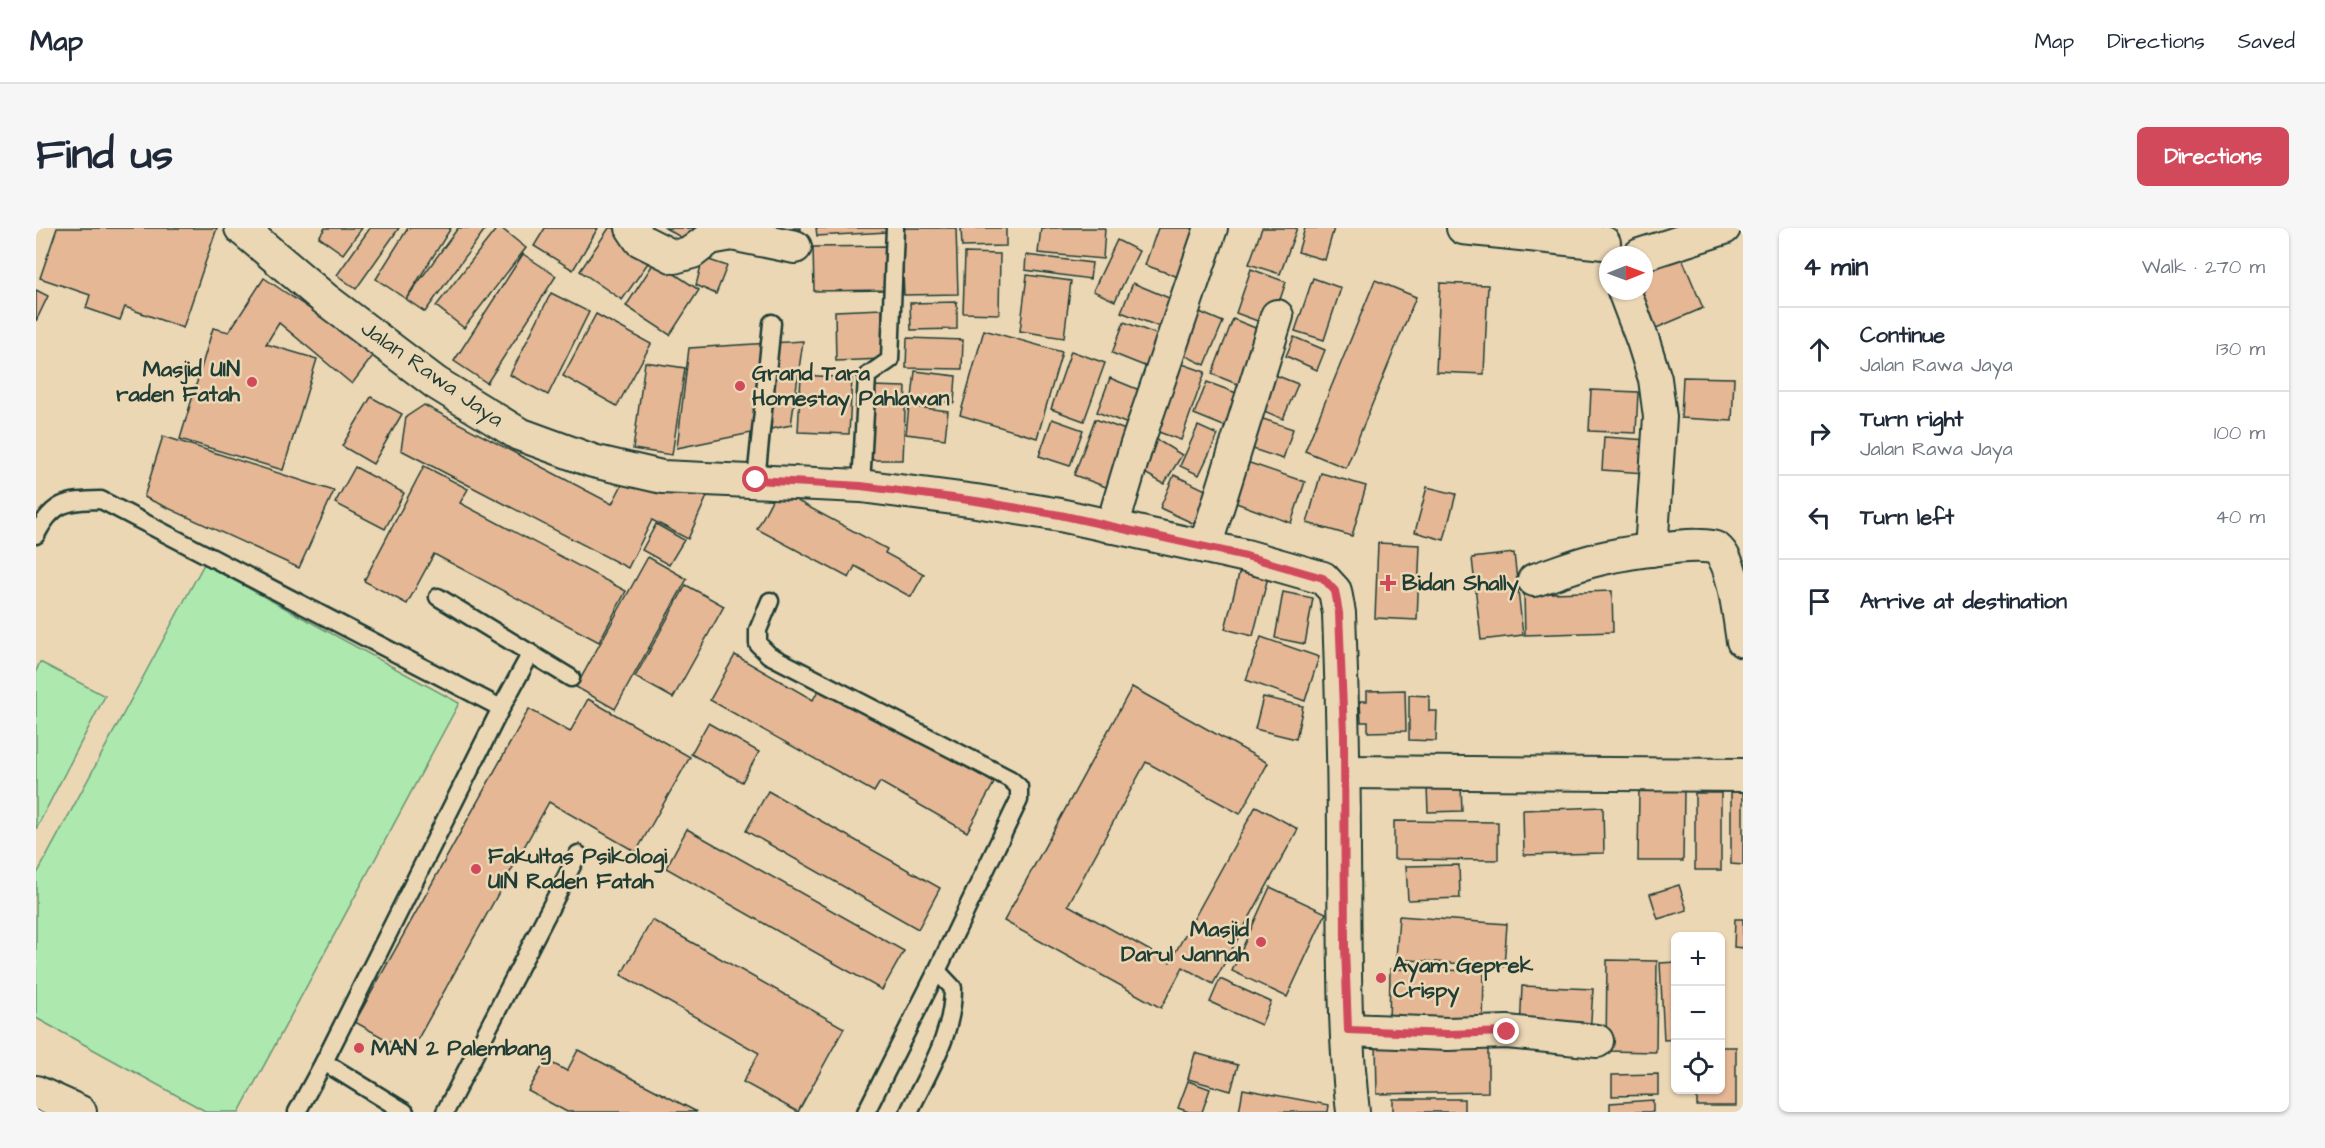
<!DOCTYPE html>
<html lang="en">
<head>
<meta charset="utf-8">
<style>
	:root { --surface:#fff; --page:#f6f6f7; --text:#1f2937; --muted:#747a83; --line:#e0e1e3; --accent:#d1495b }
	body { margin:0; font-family:"Architects Daughter",sans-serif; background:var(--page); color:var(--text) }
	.controls { position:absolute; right:18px; bottom:18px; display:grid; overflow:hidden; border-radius:9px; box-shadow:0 2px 4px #0004 }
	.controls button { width:54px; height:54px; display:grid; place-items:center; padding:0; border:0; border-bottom:2px solid var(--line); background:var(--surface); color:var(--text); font:30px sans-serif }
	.compass { position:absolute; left:1563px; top:18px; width:54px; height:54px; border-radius:50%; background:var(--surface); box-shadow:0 2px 4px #0004; rotate:89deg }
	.stop { position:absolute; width:18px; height:18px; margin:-14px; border:4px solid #d1495b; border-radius:50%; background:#fff }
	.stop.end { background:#d1495b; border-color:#fff; box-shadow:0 2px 6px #0008 }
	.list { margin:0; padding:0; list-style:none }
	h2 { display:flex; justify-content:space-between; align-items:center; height:78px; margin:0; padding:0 24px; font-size:26px }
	h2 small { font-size:20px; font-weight:400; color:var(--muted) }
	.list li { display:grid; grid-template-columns:39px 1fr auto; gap:18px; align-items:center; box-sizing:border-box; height:84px; padding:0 24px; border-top:2px solid var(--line) }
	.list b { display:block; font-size:22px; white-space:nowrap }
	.list p { margin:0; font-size:20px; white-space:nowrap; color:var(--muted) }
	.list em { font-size:20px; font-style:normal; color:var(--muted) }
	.icon { flex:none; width:33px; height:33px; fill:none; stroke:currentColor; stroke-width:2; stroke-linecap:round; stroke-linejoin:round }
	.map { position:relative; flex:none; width:1707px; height:884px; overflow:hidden; border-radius:9px }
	header { display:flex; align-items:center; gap:36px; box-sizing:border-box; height:84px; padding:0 30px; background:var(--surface); border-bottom:2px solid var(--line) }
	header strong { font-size:28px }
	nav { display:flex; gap:33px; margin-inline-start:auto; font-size:21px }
	.intro { display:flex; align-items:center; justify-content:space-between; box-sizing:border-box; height:144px; padding:0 36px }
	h1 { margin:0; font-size:42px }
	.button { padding:15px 27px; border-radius:9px; background:var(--accent); color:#fff; font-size:21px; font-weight:700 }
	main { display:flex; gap:36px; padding:0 36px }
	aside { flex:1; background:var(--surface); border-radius:9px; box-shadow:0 2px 4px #0004 }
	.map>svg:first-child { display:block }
	.green { fill:#ade9af; stroke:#669372; stroke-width:1.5 }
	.building { fill:#e5b795; stroke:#1f3d34; stroke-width:1.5 }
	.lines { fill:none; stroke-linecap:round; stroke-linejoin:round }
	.service-casing { stroke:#1f3d34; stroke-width:21 }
	.minor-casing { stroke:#1f3d34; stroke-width:36 }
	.service { stroke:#ecd7b5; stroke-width:16 }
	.minor { stroke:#ecd7b5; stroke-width:32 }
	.route { stroke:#d1495b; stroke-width:8 }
	.poi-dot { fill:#d1495b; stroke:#ecd7b5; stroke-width:2 }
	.labels { text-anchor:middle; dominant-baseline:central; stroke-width:5; stroke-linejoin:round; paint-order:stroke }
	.poi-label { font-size:22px; font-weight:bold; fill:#1f3d34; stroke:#ecd7b5; text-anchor:start }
	.street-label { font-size:22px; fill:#1f3d34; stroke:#ecd7b5 }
</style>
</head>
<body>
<header>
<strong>Map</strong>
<nav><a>Map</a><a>Directions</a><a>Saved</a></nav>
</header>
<div class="intro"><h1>Find us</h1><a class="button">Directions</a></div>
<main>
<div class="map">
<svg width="1707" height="884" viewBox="0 0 1707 884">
	<rect width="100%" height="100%" fill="#ecd7b5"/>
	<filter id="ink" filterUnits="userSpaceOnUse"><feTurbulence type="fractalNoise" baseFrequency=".0167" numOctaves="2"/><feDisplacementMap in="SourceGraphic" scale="12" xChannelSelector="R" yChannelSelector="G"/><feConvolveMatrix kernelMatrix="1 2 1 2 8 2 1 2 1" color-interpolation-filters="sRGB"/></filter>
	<g filter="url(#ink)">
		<g class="green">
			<polygon points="168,336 423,475 203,884 171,884 0,790 0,648"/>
			<polygon points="4,434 69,468 0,601 0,443"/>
		</g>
		<g class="building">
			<polygon points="21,0 181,0 147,100 89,79 84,92 50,80 54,67 4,50"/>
			<polygon points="289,0 326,0 307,26 283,9"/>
			<polygon points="334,0 363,0 320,61 301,47"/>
			<polygon points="372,0 415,0 370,71 340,51"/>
			<polygon points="422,0 450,0 389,84 370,71"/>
			<polygon points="461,0 465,0 490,20 428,100 400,78"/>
			<polygon points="509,0 562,0 537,42 498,18"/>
			<polygon points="573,0 583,0 619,25 586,72 544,43"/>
			<polygon points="629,0 661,0 653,14"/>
			<polygon points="731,0 764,0 763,5"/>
			<polygon points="780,0 851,0 851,4 781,8"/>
			<polygon points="865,0 920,0 922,66 868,67"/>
			<polygon points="925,0 970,0 970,18 926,19"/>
			<polygon points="1005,0 1069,0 1067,31 1002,25"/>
			<polygon points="1122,0 1166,0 1148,51 1109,37"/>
			<polygon points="1226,0 1261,0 1244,46 1213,36"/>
			<polygon points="1269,0 1298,0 1289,32 1262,24"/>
			<polygon points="1081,12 1103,23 1079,73 1057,63"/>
			<polygon points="1640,16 1667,80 1618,101 1602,63 1608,63 1608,30"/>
			<polygon points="853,18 854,62 778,63 777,19"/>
			<polygon points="929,25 964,26 963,86 927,85"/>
			<polygon points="487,26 520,48 451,155 418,133"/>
			<polygon points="990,27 1056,35 1054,51 989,42"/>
			<polygon points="667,30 691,38 680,66 660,57"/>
			<polygon points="619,33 663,62 634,107 590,78"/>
			<polygon points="1215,41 1250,54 1235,98 1200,85"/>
			<polygon points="991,47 1035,53 1028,110 984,103"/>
			<polygon points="228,50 339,125 316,156 243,95 230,116 281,131 247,242 144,211 177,100 193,104"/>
			<polygon points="1277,50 1305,60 1288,112 1259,103"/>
			<polygon points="1339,52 1380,69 1310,240 1269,223"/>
			<polygon points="1097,55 1140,73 1129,101 1085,84"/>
			<polygon points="1404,55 1452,57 1448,146 1400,144"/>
			<polygon points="0,62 12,68 0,93"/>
			<polygon points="515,65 553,84 512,167 474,147"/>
			<polygon points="921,74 921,101 875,102 874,75"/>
			<polygon points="846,81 847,131 800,133 799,83"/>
			<polygon points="1159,82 1187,94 1169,137 1141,124"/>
			<polygon points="560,86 615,116 581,178 527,148"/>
			<polygon points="1197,91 1232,105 1211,160 1176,146"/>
			<polygon points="1088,94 1128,109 1116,141 1076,125"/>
			<polygon points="948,102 1026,124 1001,210 924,187"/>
			<polygon points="1258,109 1289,122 1281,142 1250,128"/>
			<polygon points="871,110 927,112 926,141 870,140"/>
			<polygon points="767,113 755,197 641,220 653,120"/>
			<polygon points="1035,123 1069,135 1048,193 1015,181"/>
			<polygon points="1138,133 1169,144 1145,212 1114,201"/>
			<polygon points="609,134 649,140 636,227 597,221"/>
			<polygon points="879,143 920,148 918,175 876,170"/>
			<polygon points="1229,143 1262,156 1247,191 1214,177"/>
			<polygon points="765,147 816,150 813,206 762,204"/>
			<polygon points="1647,149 1698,150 1696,193 1645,190"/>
			<polygon points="1074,150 1113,166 1100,199 1061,184"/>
			<polygon points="1171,154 1203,166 1190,199 1158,186"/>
			<polygon points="835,158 870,159 867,232 833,232"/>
			<polygon points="1555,162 1602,164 1600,205 1553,203"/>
			<polygon points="335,169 366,186 337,236 306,218"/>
			<polygon points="388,177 576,276 592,245 676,257 652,311 616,292 592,340 365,222 370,189"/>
			<polygon points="873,178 912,183 909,211 870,206"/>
			<polygon points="1221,189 1257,201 1247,231 1211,219"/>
			<polygon points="1016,191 1047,202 1034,238 1003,228"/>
			<polygon points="1059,191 1098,205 1078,262 1038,247"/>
			<polygon points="1162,198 1182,207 1163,247 1144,238"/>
			<polygon points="127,208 298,263 263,340 108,269"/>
			<polygon points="1568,209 1612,212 1609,245 1566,242"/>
			<polygon points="1118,210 1146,227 1128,256 1100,240"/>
			<polygon points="1205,232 1269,254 1255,295 1192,272"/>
			<polygon points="388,238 432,261 424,275 590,363 563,414 398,326 371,376 328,353"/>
			<polygon points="319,239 368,265 349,301 299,275"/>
			<polygon points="1285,245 1330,258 1316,308 1271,295"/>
			<polygon points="1138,247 1176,265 1161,297 1124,280"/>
			<polygon points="1391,259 1420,266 1408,312 1379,304"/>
			<polygon points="741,262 851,321 849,325 888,346 875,369 819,338 813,350 721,301"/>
			<polygon points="620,296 648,312 633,337 606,322"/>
			<polygon points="1342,315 1384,317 1381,392 1339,390"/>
			<polygon points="1478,325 1487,407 1445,412 1436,330"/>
			<polygon points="612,329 651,351 579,481 540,459"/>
			<polygon points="1205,338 1233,345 1217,408 1189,401"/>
			<polygon points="650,357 688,378 637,470 599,449"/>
			<polygon points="1576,363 1577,404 1489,407 1488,366"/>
			<polygon points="1247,364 1277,370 1269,416 1239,410"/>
			<polygon points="1225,409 1283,429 1269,473 1210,452"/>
			<polygon points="699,427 777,472 785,457 958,555 931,604 844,554 838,564 674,472"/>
			<polygon points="1096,459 1232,535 1204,586 1110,534 1032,677 1134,734 1220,578 1262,601 1177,756 1147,739 1125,780 968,693"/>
			<polygon points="1369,462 1370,503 1332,504 1332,494 1325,494 1324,473 1331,473 1331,463"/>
			<polygon points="1373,467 1393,468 1393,483 1401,483 1400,513 1373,512"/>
			<polygon points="1227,469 1267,478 1260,511 1219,501"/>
			<polygon points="552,471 654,529 600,624 513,574 374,825 319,794 493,481 534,504"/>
			<polygon points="672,495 723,524 706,554 655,526"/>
			<polygon points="1425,557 1426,583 1392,584 1391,559"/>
			<polygon points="1695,557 1707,558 1707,637 1695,636"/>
			<polygon points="1603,562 1648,563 1647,633 1602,633"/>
			<polygon points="732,563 904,660 882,701 710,603"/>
			<rect x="1659" y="565" width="26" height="77"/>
			<polygon points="1567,579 1568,625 1488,627 1487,582"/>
			<polygon points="1358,593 1462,594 1462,632 1358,631"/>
			<polygon points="651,601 868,723 846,762 630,640"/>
			<polygon points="1423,637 1424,670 1372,672 1370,638"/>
			<polygon points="1643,657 1651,682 1622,691 1614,666"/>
			<polygon points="1234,659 1290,685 1251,769 1196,743"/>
			<polygon points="1363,688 1471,696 1468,739 1360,731"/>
			<polygon points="1699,691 1707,691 1707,720 1698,719"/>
			<polygon points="616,692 808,800 762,884 707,854 723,825 585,747"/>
			<polygon points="1571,732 1621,733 1620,824 1570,823"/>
			<polygon points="1640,734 1640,811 1628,812 1624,735"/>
			<polygon points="1354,741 1448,743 1447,801 1353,800"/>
			<polygon points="1184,751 1235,774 1225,797 1174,774"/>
			<polygon points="1486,758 1557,761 1554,807 1484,804"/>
			<polygon points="1452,812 1452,864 1341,866 1340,814"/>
			<polygon points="1684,819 1700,819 1700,878 1661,878 1661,862 1684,862"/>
			<polygon points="542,822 661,884 531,884 492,863 510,832 531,843"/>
			<polygon points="1159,825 1202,837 1195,863 1152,851"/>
			<polygon points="1622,846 1622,867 1576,868 1576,847"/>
			<polygon points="1152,853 1174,861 1166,884 1153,884 1142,880"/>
			<polygon points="1207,861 1293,877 1292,884 1203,884"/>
			<rect x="1357" y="871" width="71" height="13"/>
			<polygon points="1617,872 1617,884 1574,884 1574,875"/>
		</g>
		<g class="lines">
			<defs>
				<g id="service">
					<polyline points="720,252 736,95"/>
					<polyline points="825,258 831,148 854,132 859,0"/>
					<path d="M0 307C17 274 29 273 65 272L465 480 288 834 261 884"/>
					<polyline points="402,369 535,450"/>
					<polyline points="734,373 722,402 722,416 733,427 974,551 983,559 983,572 901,743 830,884"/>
					<polyline points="465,480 495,425"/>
					<polyline points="288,834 369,884"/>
					<polyline points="409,884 542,626"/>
					<path d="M873 884C893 842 917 807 917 760L901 743"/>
				</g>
				<g id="minor">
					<path d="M205 0 289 71 400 155 483 206 557 233 626 249 825 258 940 273 1024 287 1210 328 1287 350 1299 363 1303 385C1306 465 1308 544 1308 623 1309 710 1307 798 1317 884"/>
					<polyline points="596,0 604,12 638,29 656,24 674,10 696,6 759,19"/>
					<polyline points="1427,0 1568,15"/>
					<polyline points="1604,27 1688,0"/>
					<polyline points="1588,63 1607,113 1619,151 1624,189 1615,322"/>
					<polyline points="1076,299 1100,219 1175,0"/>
					<polyline points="1169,319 1241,88"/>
					<path d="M1498 352C1518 346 1538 337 1559 332 1578 327 1668 311 1681 321 1699 336 1703 390 1707 413"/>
					<polyline points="1308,544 1707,547"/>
					<polyline points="1312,802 1412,806 1471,804 1561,813"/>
					<polyline points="0,864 44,884"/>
				</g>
			</defs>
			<use href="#service" class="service-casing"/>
			<use href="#minor" class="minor-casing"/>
			<use href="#service" class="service"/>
			<use href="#minor" class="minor"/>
		</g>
	</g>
	<g class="lines" filter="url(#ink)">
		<polyline class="route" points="720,252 825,258 940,273 1024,287 1210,328 1287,350 1299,363 1303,385 1308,505 1309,719 1312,802 1412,806 1471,804"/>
	</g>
	<g class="poi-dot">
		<circle cx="216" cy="154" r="6"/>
		<circle cx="704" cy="158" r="6"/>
		<path d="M1349 346h6v6h6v6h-6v6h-6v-6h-6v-6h6z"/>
		<circle cx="440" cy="641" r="6"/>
		<circle cx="1225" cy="714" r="6"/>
		<circle cx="1345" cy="750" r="6"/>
		<circle cx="323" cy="820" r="6"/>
	</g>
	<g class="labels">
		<g class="poi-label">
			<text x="204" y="141" text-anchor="end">Masjid UIN<tspan x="204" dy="25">raden Fatah</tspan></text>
			<text x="716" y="145">Grand Tara<tspan x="716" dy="25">Homestay Pahlawan</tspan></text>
			<text x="1366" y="355">Bidan Shally</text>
			<text x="452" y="628">Fakultas Psikologi<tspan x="452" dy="25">UIN Raden Fatah</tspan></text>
			<text x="1213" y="701" text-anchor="end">Masjid<tspan x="1213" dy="25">Darul Jannah</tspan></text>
			<text x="1357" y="737">Ayam Geprek<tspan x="1357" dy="25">Crispy</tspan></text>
			<text x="335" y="820">MAN 2 Palembang</text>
		</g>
		<g class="street-label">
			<text transform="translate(396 146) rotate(35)">Jalan Rawa Jaya</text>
		</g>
	</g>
</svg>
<div class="controls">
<button>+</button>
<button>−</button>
<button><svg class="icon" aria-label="locate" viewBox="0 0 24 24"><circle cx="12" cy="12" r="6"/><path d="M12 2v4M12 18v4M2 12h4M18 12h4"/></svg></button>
</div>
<svg class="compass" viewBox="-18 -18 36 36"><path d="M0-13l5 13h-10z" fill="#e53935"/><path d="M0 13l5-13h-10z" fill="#747a83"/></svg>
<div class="stop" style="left:720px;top:252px"></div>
<div class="stop end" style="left:1471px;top:804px"></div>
</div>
<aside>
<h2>4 min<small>Walk · 270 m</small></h2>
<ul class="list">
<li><svg class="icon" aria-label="ahead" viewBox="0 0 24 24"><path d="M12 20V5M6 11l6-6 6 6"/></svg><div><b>Continue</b><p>Jalan Rawa Jaya</p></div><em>130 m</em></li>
<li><svg class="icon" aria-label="right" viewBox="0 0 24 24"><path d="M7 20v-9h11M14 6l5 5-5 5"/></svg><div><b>Turn right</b><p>Jalan Rawa Jaya</p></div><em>100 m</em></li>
<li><svg class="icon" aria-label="left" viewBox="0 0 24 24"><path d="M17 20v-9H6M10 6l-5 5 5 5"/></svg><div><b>Turn left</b></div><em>40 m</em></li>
<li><svg class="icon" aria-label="arrive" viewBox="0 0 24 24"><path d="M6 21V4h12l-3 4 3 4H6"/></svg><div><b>Arrive at destination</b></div></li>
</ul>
</aside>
</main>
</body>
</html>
